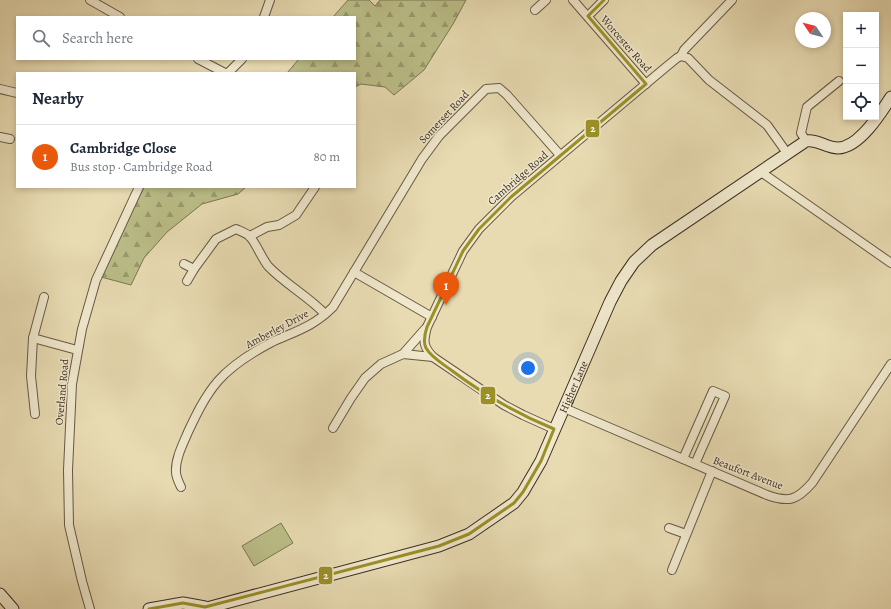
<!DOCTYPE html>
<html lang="en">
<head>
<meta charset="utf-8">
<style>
	:root { --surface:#fff; --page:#f2f2f3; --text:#1f2937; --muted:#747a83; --line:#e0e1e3; --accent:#ea580c }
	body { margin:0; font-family:Alegreya,serif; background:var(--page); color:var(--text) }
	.controls { position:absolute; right:12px; top:12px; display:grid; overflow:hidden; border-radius:0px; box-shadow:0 2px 6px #0003 }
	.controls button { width:36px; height:36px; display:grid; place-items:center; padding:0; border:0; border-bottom:1px solid var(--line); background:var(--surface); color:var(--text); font:20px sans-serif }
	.compass { position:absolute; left:795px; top:12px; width:36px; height:36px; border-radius:50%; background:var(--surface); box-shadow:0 2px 6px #0003; rotate:305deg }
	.you { position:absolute; left:528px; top:368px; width:14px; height:14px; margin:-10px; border:3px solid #fff; border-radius:50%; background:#1a73e8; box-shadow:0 0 0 6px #1a73e833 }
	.badge { display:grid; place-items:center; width:26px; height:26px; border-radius:50%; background:var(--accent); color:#fff; font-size:13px; font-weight:700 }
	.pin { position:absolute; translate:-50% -33px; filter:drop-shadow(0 1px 2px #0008) }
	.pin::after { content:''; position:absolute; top:21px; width:14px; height:12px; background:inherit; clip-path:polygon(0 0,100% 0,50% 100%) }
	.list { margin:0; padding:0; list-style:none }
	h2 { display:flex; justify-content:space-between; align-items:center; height:52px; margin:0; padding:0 16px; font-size:17px }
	h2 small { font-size:13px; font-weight:400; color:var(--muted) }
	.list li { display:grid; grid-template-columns:26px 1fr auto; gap:12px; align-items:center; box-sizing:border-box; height:64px; padding:0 16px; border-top:1px solid var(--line) }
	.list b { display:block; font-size:15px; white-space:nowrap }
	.list p { margin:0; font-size:13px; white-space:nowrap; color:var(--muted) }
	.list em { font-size:13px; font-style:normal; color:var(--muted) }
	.icon { flex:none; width:22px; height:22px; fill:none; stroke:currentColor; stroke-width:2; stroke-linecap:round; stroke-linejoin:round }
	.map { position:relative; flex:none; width:891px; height:609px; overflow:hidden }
	.search { position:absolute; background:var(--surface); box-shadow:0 2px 6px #0003; left:16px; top:16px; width:340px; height:44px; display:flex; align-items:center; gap:10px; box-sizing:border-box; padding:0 14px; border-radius:0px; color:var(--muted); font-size:15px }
	.panel { position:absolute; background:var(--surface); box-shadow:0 2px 6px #0003; left:16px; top:72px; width:340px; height:116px; border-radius:0px }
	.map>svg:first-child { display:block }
	.forest { fill:url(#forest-firs); stroke:#7a7655 }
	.garden { fill:#bbbe88; stroke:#7a7655 }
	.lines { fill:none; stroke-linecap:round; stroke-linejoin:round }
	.street-casing { stroke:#665946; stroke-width:10 }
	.secondary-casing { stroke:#3a2e22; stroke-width:13 }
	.street { stroke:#f0e8cd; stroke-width:8 }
	.secondary { stroke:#f0e8cd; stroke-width:11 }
	.bus-1-casing { stroke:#f0e8cd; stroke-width:6 }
	.bus-1 { stroke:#9b9026; stroke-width:3 }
	.labels { text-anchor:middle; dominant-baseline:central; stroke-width:3; stroke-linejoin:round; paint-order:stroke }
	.street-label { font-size:11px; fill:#3a2e22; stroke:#f0e8cd }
	.line-badge { stroke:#f0e8cd; stroke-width:1.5 }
	.badge-label { font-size:11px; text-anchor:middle; font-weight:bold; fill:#fff }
</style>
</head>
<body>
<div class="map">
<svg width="891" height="609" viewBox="0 0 891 609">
	<defs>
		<pattern id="forest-firs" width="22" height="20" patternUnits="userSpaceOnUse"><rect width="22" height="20" fill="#bbbe88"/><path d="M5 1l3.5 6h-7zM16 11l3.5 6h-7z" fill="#999b6f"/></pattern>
	</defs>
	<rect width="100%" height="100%" fill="#e8dbb2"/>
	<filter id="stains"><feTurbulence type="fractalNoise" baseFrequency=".005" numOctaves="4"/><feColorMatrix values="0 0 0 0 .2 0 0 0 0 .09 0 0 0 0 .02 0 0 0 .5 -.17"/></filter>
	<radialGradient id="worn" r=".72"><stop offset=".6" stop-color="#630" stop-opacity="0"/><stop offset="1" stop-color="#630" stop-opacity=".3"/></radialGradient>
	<g class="forest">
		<polygon points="348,0 369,0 375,6 380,0 466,0 453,24 424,70 394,95 385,87 361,84 355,87 355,73 287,73 299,59 355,59 355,17 333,17"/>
		<polygon points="144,187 246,187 238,194 202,204 167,232 144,258 131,285 101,277"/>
	</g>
	<polygon class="garden" points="281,523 293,543 254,566 242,546"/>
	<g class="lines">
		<defs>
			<g id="street">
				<polyline points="90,0 120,17"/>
				<polyline points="573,0 646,84"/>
				<polyline points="535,10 546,0"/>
				<polyline points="588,16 604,0"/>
				<polyline points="264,17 270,0"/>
				<polyline points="681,56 684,50 732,0"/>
				<polyline points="198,59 225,73"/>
				<polyline points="228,73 242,59"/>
				<polyline points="0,89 17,93"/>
				<polyline points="0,137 10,139"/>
				<polyline points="806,141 801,133 807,107 839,81"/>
				<polyline points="761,172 891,263"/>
				<polyline points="250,236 267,227 279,225 296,215 315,187"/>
				<polyline points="184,264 194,269"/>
				<polyline points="354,272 432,317"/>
				<path d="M187 281 194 269 216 239 236 229C240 231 247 233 250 237 256 243 261 257 268 266 285 284 308 296 325 314"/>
				<polyline points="33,338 77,350"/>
				<polyline points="403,354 425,329"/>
				<path d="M564 408 767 495C789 503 797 500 812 483L891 364"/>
				<polyline points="35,414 31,376 33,338 44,297"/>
				<polyline points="333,428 351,398 365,378 381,364 403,354 433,357"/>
				<path d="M554 429 523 415 504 405 433 357C423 346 423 342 427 327L463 251 479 229 511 197 666 67 677 58 681 56 688 58 709 80 767 125 787 153"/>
				<polyline points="683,459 713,391 725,396 695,464"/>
				<path d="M181 487C179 483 176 477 176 472 175 459 183 444 188 432 196 415 205 396 218 381 232 365 253 352 272 342 296 331 313 327 333 307L422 159 439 136 486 89 499 88 507 95 560 155"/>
				<polyline points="669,528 686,534"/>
				<polyline points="672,570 712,471"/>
				<polyline points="90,609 82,581 69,525 68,470 72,384 82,329 96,280 139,187"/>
			</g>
			<g id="secondary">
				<polyline points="0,594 13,609"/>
				<polyline points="149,609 183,603 205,607"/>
				<path id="s1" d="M203 609 439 546 469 534 514 503 523 492 541 461 610 302 621 281 634 262 652 245 806 141C818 139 826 148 838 148 859 148 881 113 891 97"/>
			</g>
		</defs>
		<use href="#street" class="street-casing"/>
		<use href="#secondary" class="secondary-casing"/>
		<use href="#street" class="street"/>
		<use href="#secondary" class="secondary"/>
		<defs>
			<path id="bus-1" d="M149 609 183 603 205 607 439 546 469 534 514 503 523 492 541 461 554 429C517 414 483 394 451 370 443 364 431 357 426 348 423 342 425 333 427 327L463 251 479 229 511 197 646 84 588 16 604 0"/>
		</defs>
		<use href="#bus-1" class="bus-1-casing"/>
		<use href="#bus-1" class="bus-1"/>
	</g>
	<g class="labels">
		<g class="street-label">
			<text transform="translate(626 44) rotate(49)">Worcester Road</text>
			<text transform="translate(444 117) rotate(-47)">Somerset Road</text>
			<text transform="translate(518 178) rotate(-41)">Cambridge Road</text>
			<text transform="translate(277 329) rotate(-28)">Amberley Drive</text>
			<text stroke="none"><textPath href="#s1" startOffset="462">Higher Lane</textPath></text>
			<text transform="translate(62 392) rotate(-85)">Overland Road</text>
			<text transform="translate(748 473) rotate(21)">Beaufort Avenue</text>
		</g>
	</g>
	<g class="line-badge">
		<rect x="585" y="119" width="15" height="19" rx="4" fill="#9b9026"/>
		<rect x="480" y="386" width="16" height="19" rx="4" fill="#9b9026"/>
		<rect x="318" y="566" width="15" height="19" rx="4" fill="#9b9026"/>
	</g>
	<g class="badge-label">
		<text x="593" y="132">2</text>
		<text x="488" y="399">2</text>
		<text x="326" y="579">2</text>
	</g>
	<rect width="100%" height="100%" filter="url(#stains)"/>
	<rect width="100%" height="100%" fill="url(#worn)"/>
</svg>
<div class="controls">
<button>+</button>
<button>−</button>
<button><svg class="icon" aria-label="locate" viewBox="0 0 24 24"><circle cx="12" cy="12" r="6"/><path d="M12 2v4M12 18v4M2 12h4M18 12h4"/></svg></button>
</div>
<svg class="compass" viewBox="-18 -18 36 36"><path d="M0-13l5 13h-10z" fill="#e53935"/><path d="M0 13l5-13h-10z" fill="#747a83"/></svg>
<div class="you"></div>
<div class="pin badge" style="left:446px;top:305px">1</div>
<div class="search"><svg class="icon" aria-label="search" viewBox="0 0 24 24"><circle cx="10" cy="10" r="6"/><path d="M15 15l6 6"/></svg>Search here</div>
<section class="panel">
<h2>Nearby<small></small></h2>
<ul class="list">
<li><span class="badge">1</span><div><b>Cambridge Close</b><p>Bus stop · Cambridge Road</p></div><em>80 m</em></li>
</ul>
</section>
</div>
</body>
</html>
